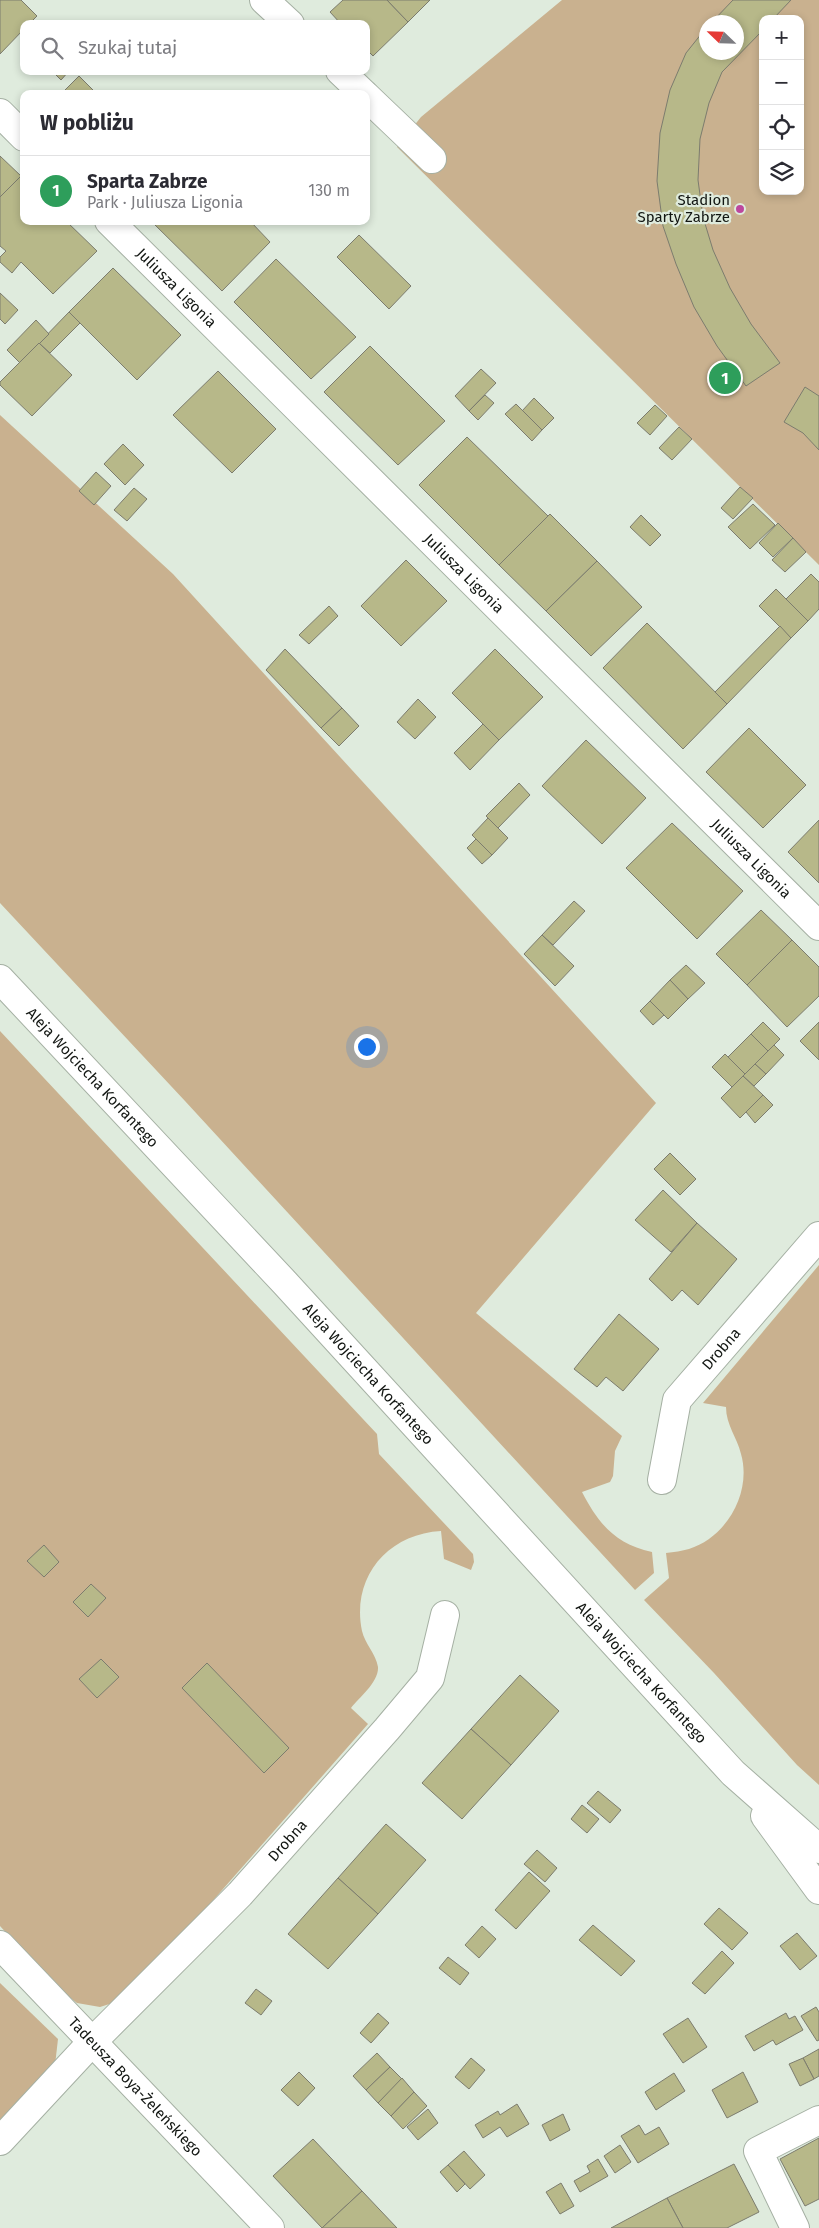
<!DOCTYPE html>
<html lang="pl">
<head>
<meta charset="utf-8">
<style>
	:root { --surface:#fff; --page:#f7f7f7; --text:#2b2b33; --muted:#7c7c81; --line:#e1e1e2; --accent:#bd479e }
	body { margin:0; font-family:"Fira Sans",sans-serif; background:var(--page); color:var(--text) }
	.controls { position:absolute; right:15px; top:15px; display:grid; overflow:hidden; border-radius:10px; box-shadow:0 2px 8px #0003 }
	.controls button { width:45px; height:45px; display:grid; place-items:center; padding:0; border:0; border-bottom:1px solid var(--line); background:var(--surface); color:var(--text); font:25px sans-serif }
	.compass { position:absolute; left:699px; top:15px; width:45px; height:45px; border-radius:50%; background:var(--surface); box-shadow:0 2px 8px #0003; rotate:293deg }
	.you { position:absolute; left:366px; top:1046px; width:18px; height:18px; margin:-12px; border:4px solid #fff; border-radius:50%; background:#1a73e8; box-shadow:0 0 0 8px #1a73e833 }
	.badge { display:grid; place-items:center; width:32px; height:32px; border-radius:50%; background:var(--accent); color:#fff; font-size:16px; font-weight:700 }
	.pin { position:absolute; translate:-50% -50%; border:2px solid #fff; box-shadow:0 1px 5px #0006 }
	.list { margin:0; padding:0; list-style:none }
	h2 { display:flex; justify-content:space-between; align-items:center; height:65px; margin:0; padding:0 20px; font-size:21px }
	h2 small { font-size:16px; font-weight:400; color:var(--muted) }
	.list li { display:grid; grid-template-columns:32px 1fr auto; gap:15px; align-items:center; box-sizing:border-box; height:70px; padding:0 20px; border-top:1px solid var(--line) }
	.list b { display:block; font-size:19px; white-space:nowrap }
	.list p { margin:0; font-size:16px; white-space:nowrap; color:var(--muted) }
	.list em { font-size:16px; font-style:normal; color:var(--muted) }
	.icon { flex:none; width:28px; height:28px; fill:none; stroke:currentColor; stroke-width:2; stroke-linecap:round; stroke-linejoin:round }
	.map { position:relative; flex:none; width:819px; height:2228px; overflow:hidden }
	.search { position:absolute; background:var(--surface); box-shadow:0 2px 8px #0003; left:20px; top:20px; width:350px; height:55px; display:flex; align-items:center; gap:12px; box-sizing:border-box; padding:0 18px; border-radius:10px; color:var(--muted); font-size:19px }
	.panel { position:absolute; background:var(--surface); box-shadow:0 2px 8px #0003; left:20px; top:90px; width:350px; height:135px; border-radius:10px }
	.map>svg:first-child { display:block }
	.green { fill:#c9b18f; fill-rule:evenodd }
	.building { fill:#b7b889; stroke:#7c7c6e }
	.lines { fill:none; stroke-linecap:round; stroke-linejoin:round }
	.minor-casing { stroke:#a5b0a3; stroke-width:30 }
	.major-casing { stroke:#a5b0a3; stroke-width:30 }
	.minor { stroke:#fff; stroke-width:28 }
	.major { stroke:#fff; stroke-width:28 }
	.poi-dot { fill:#bd479e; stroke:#dfebdd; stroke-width:2 }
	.labels { text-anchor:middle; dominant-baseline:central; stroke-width:4.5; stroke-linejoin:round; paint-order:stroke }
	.poi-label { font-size:15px; fill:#121612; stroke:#dfebdd; text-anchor:end }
	.street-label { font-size:15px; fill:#121612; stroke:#dfebdd }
</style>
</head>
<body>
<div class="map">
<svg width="819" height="2228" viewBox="0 0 819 2228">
	<rect width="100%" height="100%" fill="#dfebdd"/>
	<g class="green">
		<path d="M562 0H819V565L397 147 421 117ZM763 19H800V191H763ZM706 22H736V52H706Z"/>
		<path d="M0 415 173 574 656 1103 476 1313 622 1436 615 1451 613 1476 610 1482 582 1492C599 1525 616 1544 652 1552L654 1573 635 1590 185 1101 0 903Z"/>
		<path d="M0 1031 377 1434 379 1454 473 1554 474 1562 471 1570 444 1559 441 1531C387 1534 351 1578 362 1631 365 1644 376 1654 378 1667 379 1682 359 1698 351 1708L368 1724 143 1980 122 2000 100 2007 77 2003 55 1986 0 1926Z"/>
		<path d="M819 1265V1785L797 1765 714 1673 644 1600 669 1578 666 1553C674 1552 682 1551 689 1549 727 1537 752 1492 741 1454 737 1437 726 1425 726 1407L703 1403Z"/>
		<polygon points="0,1983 58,2039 55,2065 0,2125"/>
	</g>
	<g class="building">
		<polygon points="0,0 21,0 37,16 29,24 24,24 24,29 0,54"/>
		<polygon points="343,0 387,0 408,22 373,56 366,49 366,24 341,24 330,12"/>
		<polygon points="387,0 430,0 408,22"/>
		<polygon points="733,0 791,0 773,19 763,19 763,30 722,72 709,103 700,139 698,180 703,217 713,250 730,288 751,324 780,363 746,386 717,346 694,307 676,264 663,226 657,181 660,133 670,90 686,53 706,28 706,52 736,52 736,22 712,22"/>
		<polygon points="52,71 69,71 61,80"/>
		<polygon points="79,76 97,94 61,94"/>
		<polygon points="0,156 21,176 0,197"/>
		<polygon points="21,176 24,179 24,221 66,221 97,251 53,294 21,262 12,273 0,262 0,257 6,251 0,246 0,197"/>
		<polygon points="151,221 250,221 270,242 222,291"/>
		<polygon points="359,235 411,286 389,309 337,257"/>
		<polygon points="276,259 356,337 311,379 234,302"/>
		<polygon points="113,268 181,335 137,380 69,312"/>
		<polygon points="0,293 18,310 5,324 0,319"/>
		<polygon points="69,312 80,323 50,353 39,343"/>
		<polygon points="36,320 49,334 20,363 7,350"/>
		<polygon points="39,343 72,375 32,416 0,385 0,382"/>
		<polygon points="370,346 445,421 398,465 324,392"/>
		<polygon points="481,369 496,383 469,411 455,396"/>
		<polygon points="218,371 276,429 232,473 173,415"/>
		<polygon points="805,387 819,396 819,450 803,433 784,422"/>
		<polygon points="485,395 494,403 478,420 469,411"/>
		<polygon points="534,398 554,418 542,430 522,411"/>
		<polygon points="516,404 542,430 532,441 505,414"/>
		<polygon points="655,405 667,416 650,435 637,423"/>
		<polygon points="679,427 692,439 672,460 659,448"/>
		<polygon points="467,437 548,516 499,565 419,485"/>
		<polygon points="123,444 144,465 125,485 104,464"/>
		<polygon points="96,472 111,486 94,505 79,491"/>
		<polygon points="740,487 753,498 733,519 721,508"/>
		<polygon points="134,488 147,499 127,521 114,510"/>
		<polygon points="753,504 775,525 750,549 728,527"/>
		<polygon points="550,514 597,561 546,611 499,565"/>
		<polygon points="641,515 661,535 650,546 630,527"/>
		<polygon points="778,523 793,538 773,557 759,543"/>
		<polygon points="793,538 806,552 785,572 772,560"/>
		<polygon points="406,560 447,601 401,646 361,606"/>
		<polygon points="597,561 642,607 591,656 546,611"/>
		<polygon points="811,574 819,582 819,609 808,621 786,599"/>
		<polygon points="776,589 808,621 791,638 759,606"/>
		<polygon points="329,606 338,616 309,644 299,635"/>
		<polygon points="647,623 727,704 683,749 603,668"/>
		<polygon points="780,626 791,638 727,704 715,692"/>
		<polygon points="285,649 342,708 321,728 266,670"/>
		<polygon points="495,649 543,697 499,740 452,693"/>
		<polygon points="418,699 436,717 415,739 397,722"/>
		<polygon points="342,708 359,726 339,746 321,728"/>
		<polygon points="483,724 499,740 470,770 454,753"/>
		<polygon points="749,728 806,785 763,828 706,772"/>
		<polygon points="586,740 646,798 602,844 542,786"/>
		<polygon points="519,783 530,795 498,828 486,816"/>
		<polygon points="488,818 508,838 492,855 472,835"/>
		<polygon points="819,820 819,883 788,852"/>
		<polygon points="672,823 743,891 697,939 626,868"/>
		<polygon points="476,839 492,855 482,864 467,848"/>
		<polygon points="574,901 585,911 553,945 542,935"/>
		<polygon points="761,910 792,940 747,985 716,954"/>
		<polygon points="542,935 574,966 555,986 524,954"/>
		<polygon points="792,940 819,967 819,996 787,1027 747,985"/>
		<polygon points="686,965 705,983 688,999 670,980"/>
		<polygon points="670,980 688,999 668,1019 650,1001"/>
		<polygon points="650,1001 664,1015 653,1025 640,1011"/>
		<polygon points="763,1022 780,1039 768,1051 751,1034"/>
		<polygon points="819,1022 819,1060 800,1041"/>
		<polygon points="751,1034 768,1051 745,1074 728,1057"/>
		<polygon points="774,1045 784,1055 766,1074 755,1064"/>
		<polygon points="725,1054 745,1074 732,1087 712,1067"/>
		<polygon points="755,1064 766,1074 754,1086 743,1076"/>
		<polygon points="743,1076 763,1095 740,1118 721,1098"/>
		<polygon points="763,1095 773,1105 755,1123 746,1112"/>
		<polygon points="670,1153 696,1179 680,1195 654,1169"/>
		<polygon points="663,1190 697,1223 671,1252 635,1220"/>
		<polygon points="697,1223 737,1259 698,1305 682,1290 672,1301 649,1279"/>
		<polygon points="619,1314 659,1349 623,1391 606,1377 597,1387 574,1369"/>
		<polygon points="44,1545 59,1562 44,1577 27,1561"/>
		<polygon points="91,1584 106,1598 88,1617 73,1602"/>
		<polygon points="101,1659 119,1677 97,1698 79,1679"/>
		<polygon points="207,1663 289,1748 264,1773 182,1688"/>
		<polygon points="520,1675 559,1711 511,1765 471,1729"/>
		<polygon points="471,1729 511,1765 462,1819 422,1783"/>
		<polygon points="598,1791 621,1810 610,1823 587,1803"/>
		<polygon points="582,1805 599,1819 587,1833 571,1819"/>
		<polygon points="386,1824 426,1860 378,1914 338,1878"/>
		<polygon points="537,1850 557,1868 545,1882 524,1864"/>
		<polygon points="529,1872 550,1891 516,1929 495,1910"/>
		<polygon points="338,1878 378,1914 328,1969 288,1934"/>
		<polygon points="719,1908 748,1933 732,1950 704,1924"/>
		<polygon points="593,1925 635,1961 621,1976 579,1940"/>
		<polygon points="482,1926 496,1939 479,1958 465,1945"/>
		<polygon points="797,1933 817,1956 800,1970 780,1946"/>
		<polygon points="722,1951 734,1963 705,1994 692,1983"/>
		<polygon points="448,1957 469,1973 460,1985 439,1968"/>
		<polygon points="256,1989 272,2001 261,2015 245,2003"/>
		<polygon points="816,2007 819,2012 819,2040 817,2041 801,2016"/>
		<polygon points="378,2013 389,2023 371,2043 360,2033"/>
		<polygon points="786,2013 789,2019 795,2016 803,2030 776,2045 773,2040 754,2051 745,2036"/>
		<polygon points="688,2018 707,2047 683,2063 663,2034"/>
		<polygon points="819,2049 819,2076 814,2079 803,2058"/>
		<polygon points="377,2053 390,2067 366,2090 353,2076"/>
		<polygon points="471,2058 485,2070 469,2089 455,2077"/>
		<polygon points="803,2058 814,2079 800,2086 789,2064"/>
		<polygon points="390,2067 402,2079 378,2103 366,2090"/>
		<polygon points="299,2072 315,2088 298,2106 281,2090"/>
		<polygon points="743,2072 758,2102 727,2118 712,2090"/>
		<polygon points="674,2073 685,2091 656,2110 645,2092"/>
		<polygon points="402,2078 414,2092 391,2116 378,2103"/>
		<polygon points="414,2092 427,2106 403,2129 391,2116"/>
		<polygon points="517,2104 529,2124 507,2137 500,2127 483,2138 475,2125 498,2111 500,2115"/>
		<polygon points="428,2109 438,2123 418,2140 407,2127"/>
		<polygon points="563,2114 570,2130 550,2141 542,2125"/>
		<polygon points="639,2125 645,2135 659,2127 669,2144 638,2163 621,2136"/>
		<polygon points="819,2138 819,2199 805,2206 780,2159"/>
		<polygon points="313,2139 362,2191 322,2228 273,2176"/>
		<polygon points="620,2145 631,2162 615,2173 604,2156"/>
		<polygon points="464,2151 485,2175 470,2189 448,2165"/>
		<polygon points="598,2159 608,2176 580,2192 574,2181 590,2172 587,2166"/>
		<polygon points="734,2164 759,2212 727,2228 683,2228 667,2198"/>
		<polygon points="448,2165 465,2184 457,2192 440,2172"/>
		<polygon points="561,2183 574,2206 560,2214 546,2192"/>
		<polygon points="362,2191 397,2228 322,2228"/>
		<polygon points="667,2198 683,2228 611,2228"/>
	</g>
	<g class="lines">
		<defs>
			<g id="minor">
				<polyline points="264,0 290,24"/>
				<polyline points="340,71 364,94"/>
				<polyline points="366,96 432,159"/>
				<polyline points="0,113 24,137"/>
				<path id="s1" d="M109 221 819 926"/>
				<path id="s2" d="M662 1480 677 1400 819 1236"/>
				<path id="s3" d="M0 1945 270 2228"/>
				<path id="s4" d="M0 2141 92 2042 240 1894 387 1729 430 1678 445 1615"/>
				<polyline points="795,2228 758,2151 819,2120"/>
			</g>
			<g id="major">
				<path id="s5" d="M0 979 285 1283 733 1773 819 1849"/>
				<polyline points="765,1816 819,1890"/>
			</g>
		</defs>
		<use href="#minor" class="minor-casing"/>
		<use href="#major" class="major-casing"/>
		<use href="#minor" class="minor"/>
		<use href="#major" class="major"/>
	</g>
	<circle class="poi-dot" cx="740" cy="209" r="5"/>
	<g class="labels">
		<g class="poi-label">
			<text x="730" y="200">Stadion<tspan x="730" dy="17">Sparty Zabrze</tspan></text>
		</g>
		<g class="street-label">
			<text stroke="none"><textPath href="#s1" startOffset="95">Juliusza Ligonia</textPath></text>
			<text stroke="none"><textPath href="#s1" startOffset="500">Juliusza Ligonia</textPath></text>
			<text stroke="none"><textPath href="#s1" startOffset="905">Juliusza Ligonia</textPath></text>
			<text stroke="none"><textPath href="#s5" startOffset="135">Aleja Wojciecha Korfantego</textPath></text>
			<text stroke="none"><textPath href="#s2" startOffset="149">Drobna</textPath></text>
			<text stroke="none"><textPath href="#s5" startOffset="540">Aleja Wojciecha Korfantego</textPath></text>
			<text stroke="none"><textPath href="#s5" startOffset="945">Aleja Wojciecha Korfantego</textPath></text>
			<text stroke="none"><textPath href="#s4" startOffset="416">Drobna</textPath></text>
			<text stroke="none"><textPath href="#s3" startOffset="196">Tadeusza Boya-Żeleńskiego</textPath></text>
		</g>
	</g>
</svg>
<div class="controls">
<button>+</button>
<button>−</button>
<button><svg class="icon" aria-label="locate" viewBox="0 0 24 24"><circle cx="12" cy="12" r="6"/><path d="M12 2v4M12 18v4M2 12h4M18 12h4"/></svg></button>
<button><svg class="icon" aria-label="layers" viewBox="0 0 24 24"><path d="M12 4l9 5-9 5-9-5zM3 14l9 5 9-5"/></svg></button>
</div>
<svg class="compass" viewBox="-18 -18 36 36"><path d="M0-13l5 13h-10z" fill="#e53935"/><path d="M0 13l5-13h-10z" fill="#7c7c81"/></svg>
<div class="you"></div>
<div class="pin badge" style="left:725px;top:378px;background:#2e9e5b">1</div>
<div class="search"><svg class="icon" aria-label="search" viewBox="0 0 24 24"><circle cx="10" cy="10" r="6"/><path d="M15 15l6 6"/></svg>Szukaj tutaj</div>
<section class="panel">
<h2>W pobliżu<small></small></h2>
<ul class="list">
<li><span class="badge" style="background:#2e9e5b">1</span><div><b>Sparta Zabrze</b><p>Park · Juliusza Ligonia</p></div><em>130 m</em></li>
</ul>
</section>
</div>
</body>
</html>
